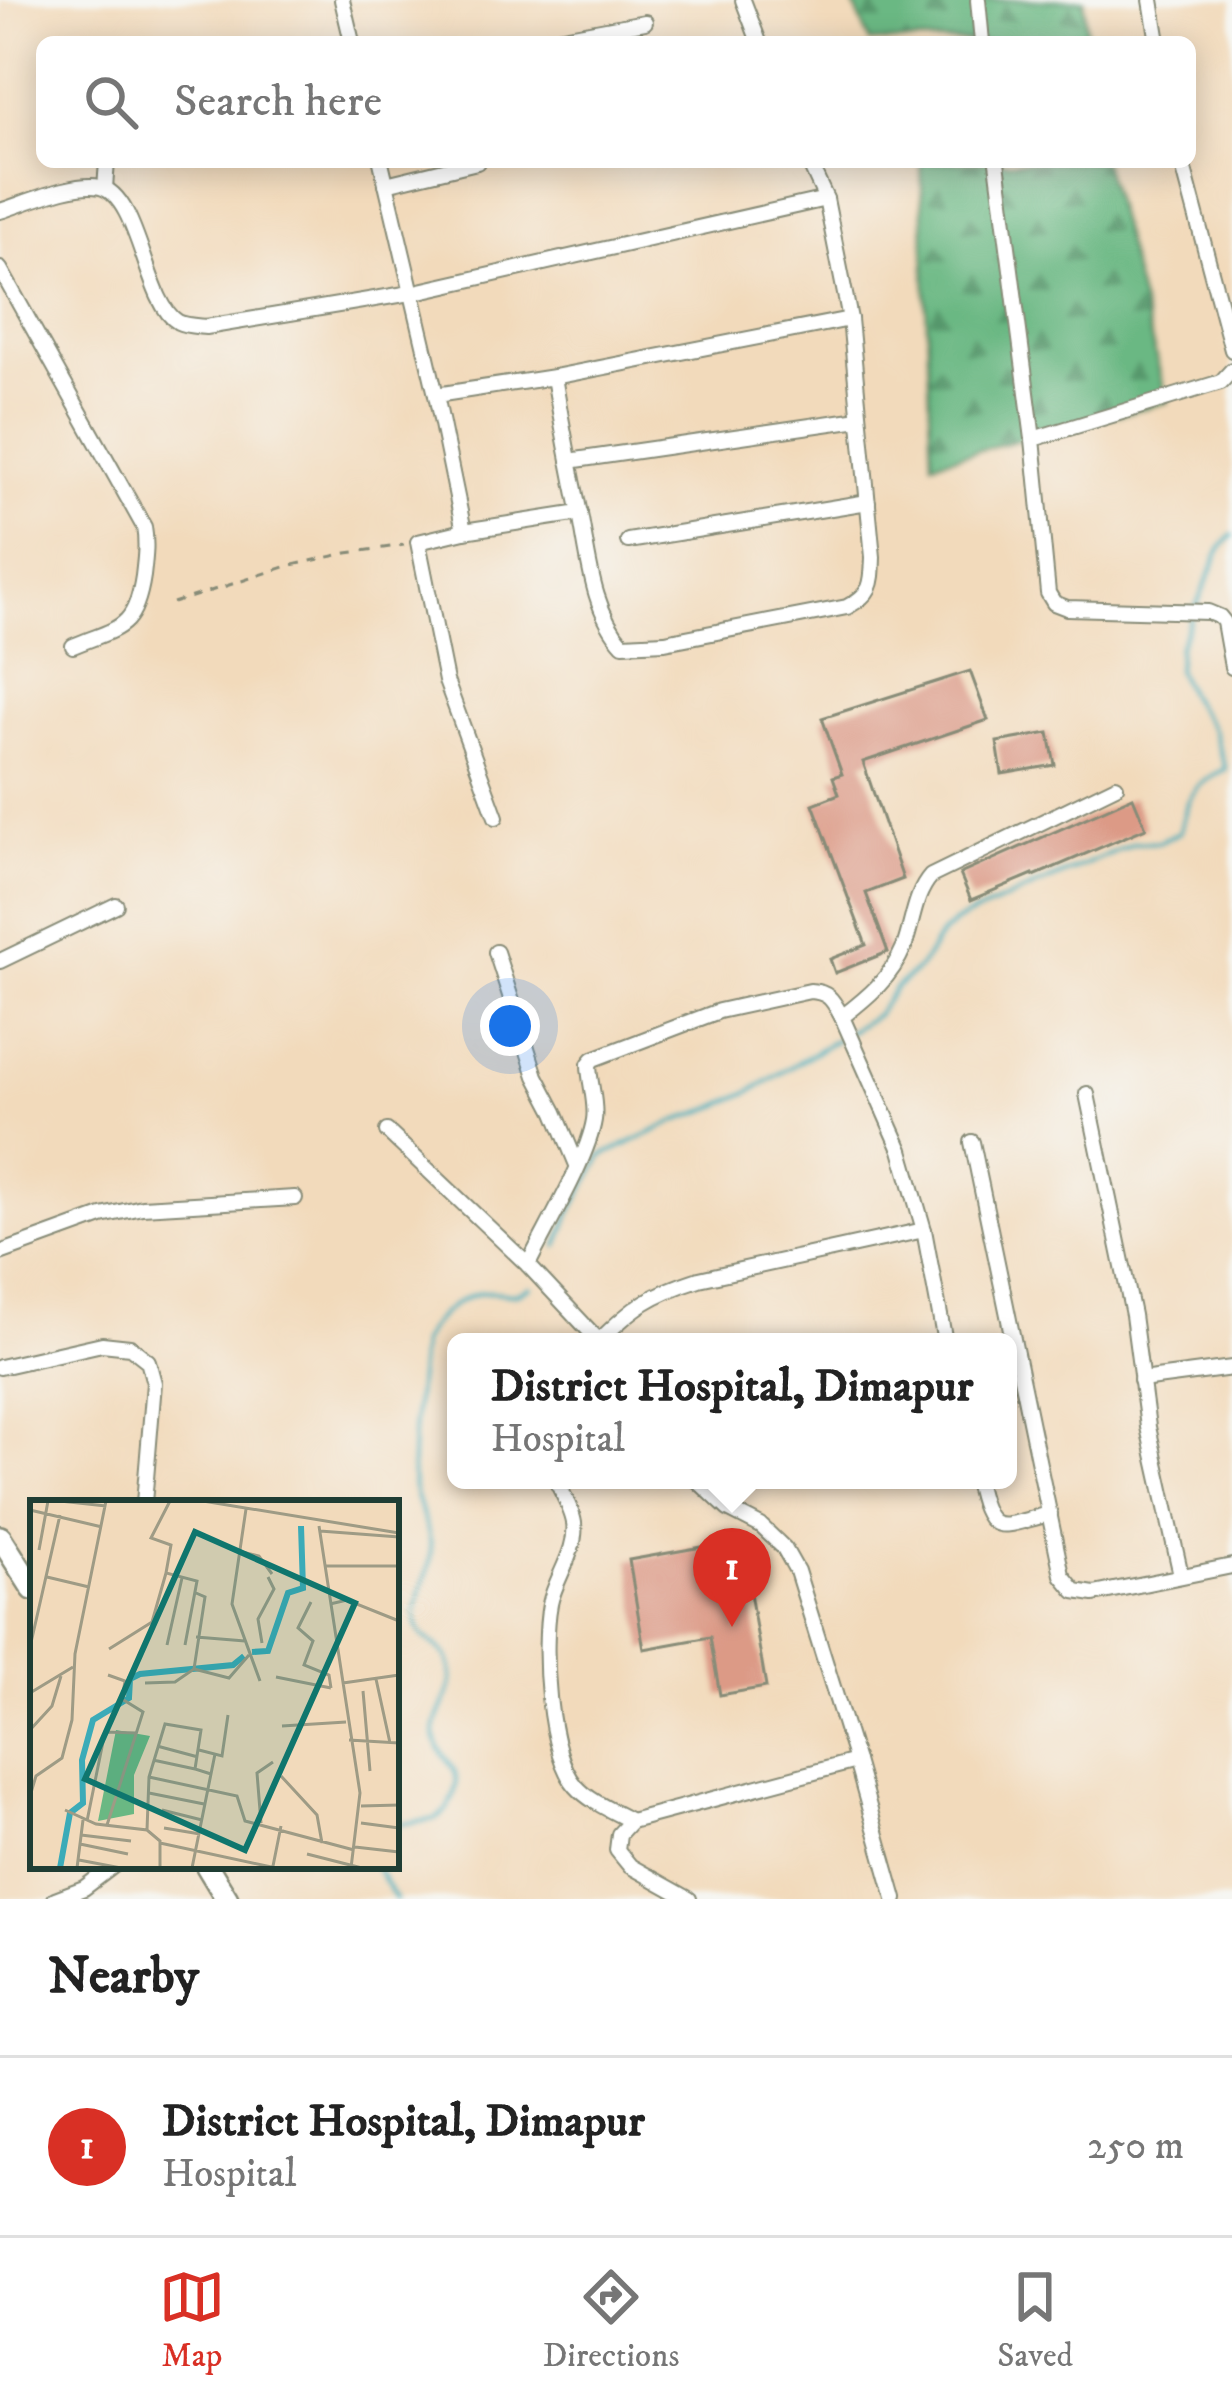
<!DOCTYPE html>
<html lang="en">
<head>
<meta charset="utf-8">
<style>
	:root { --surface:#fff; --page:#f6f6f6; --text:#222; --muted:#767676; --line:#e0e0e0; --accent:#d93025 }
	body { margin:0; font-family:"IM FELL DW Pica",serif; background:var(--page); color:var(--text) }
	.you { position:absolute; left:510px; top:1026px; width:42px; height:42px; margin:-30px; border:9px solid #fff; border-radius:50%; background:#1a73e8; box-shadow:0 0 0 18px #1a73e833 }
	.badge { display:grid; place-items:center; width:78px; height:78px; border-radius:50%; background:var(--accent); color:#fff; font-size:39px; font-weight:700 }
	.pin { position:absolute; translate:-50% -99px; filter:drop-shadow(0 3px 6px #0008) }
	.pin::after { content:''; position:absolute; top:63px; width:42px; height:36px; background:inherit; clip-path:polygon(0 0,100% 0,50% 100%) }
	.popup { position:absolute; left:447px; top:1333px; width:570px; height:156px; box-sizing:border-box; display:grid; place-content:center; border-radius:18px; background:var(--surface); filter:drop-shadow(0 3px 9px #0005); font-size:39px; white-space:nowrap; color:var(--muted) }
	.popup b { font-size:45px; color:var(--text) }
	.popup::after { content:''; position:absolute; left:50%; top:100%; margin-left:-24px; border:24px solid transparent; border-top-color:var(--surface) }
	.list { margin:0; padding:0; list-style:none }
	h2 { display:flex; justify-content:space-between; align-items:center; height:156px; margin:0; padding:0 48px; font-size:51px }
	h2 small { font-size:39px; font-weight:400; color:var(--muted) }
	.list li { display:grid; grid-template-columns:78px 1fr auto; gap:36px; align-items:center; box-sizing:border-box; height:180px; padding:0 48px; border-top:3px solid var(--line) }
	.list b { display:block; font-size:45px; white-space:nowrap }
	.list p { margin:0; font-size:39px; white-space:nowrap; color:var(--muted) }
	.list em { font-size:39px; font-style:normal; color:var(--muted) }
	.icon { flex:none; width:66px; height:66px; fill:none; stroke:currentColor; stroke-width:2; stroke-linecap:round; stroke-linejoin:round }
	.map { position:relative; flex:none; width:1232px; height:1899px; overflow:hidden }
	.search { position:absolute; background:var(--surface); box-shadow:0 6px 30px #0003; left:36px; right:36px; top:36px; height:132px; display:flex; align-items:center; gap:30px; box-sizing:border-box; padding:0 42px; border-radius:18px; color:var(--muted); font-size:45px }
	.sheet { height:336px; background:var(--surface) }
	nav { display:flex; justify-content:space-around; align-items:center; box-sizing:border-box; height:168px; border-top:3px solid var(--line); background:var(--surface); font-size:33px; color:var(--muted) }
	nav a { display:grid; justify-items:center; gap:6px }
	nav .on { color:var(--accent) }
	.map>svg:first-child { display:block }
	.forest { fill:url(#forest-firs); stroke:#447a5c; stroke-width:3 }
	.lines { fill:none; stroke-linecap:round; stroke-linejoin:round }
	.stream { stroke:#3babb8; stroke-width:4.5 }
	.building { fill:#dc9a86 }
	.street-casing { stroke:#888c78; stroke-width:18 }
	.secondary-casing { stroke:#888c78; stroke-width:26 }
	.path { stroke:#888c78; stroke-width:3; stroke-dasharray:9 9; stroke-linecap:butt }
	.street { stroke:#fff; stroke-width:14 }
	.secondary { stroke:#fff; stroke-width:21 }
	.inset-river { fill:none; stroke:#3babb8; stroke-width:6 }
	.inset-road { fill:none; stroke:#9e9b85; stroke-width:3 }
	.view { fill:#0f766e; fill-opacity:0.15; stroke:#0f766e; stroke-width:6 }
	.inset-edge { fill:none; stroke:#1f3d34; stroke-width:6 }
</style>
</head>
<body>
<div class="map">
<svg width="1232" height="1899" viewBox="0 0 1232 1899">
	<defs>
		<pattern id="forest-firs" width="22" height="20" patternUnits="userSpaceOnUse" patternTransform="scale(3)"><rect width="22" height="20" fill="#6ab883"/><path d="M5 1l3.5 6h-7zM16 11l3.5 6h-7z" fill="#57976c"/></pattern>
	</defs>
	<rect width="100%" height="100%" fill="#f6f6f2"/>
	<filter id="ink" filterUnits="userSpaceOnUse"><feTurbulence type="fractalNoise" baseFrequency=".00833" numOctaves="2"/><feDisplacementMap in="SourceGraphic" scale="24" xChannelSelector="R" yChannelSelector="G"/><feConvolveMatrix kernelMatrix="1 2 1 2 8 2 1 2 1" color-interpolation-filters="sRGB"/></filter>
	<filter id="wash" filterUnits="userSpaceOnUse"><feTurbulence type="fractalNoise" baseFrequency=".004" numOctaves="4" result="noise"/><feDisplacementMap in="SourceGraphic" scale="48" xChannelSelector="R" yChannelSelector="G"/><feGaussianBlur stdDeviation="2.7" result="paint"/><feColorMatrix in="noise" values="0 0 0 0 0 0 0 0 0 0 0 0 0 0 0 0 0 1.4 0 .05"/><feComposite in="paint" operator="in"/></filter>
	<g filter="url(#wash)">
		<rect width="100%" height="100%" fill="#f2dabb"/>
		<g class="forest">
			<polygon points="852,0 1084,0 1087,42 870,42"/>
			<polygon points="921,162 1103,162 1168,402 932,462"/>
		</g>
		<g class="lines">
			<g class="stream">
				<path d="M558 1246 569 1216 602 1156 676 1121 718 1106 753 1090 876 1015 895 988 920 967 939 937 955 922 1134 843 1160 842 1180 832C1187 798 1192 784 1226 769L1213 730 1190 697 1177 670 1179 647 1221 548 1232 535"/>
				<path d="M396 1825C418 1819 440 1827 451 1802 469 1762 437 1762 435 1735 434 1713 457 1695 450 1665 446 1645 420 1643 417 1624 412 1600 430 1577 431 1552 432 1529 412 1500 412 1472 411 1430 418 1386 421 1343 432 1318 463 1291 492 1292 514 1293 508 1298 530 1287"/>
				<polyline points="376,1866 395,1899"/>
			</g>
		</g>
		<g id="blocks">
			<g class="building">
				<polygon points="970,671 988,720 863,762 903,879 866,893 888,952 835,973 830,959 866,945 813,804 839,794 833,777 842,774 822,718"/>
				<polygon points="1049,733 1055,765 1002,774 997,742"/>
				<polygon points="1133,797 1146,828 1034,876 1033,874 971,900 960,874"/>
				<polygon points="741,1540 766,1687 720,1695 710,1637 644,1649 629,1560"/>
			</g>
		</g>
	</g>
	<g filter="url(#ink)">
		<use href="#blocks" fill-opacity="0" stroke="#888c78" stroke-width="3"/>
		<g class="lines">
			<defs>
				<g id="street">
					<polyline points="342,0 352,42"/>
					<polyline points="743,0 759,42"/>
					<polyline points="978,0 982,42"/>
					<polyline points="1151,0 1158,42"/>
					<polyline points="535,42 645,22"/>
					<polyline points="381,162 436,395 464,531"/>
					<polyline points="997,162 1033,439 1048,593 1054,603 1067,608 1208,612 1220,617 1224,622 1232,667"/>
					<polyline points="1182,162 1232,350"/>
					<polyline points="386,184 477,162"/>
					<polyline points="105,188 107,162"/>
					<path d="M0 211C26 203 75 181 100 187 140 196 145 303 178 322 186 326 197 326 206 327L411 293 826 199"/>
					<path d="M0 269 144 527C147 544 145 559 143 576 135 630 119 627 73 646"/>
					<polyline points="554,377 850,319"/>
					<path d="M436 395 554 377C562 425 571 472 581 519 589 561 593 611 623 644L665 642 847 607C873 593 872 584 873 557L850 319 826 199 809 162"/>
					<polyline points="1033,439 1221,382 1232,370"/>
					<polyline points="569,461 859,419"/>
					<polyline points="628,541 868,502"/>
					<polyline points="496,817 446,681 418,542 464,531 580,513"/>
					<polyline points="496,952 536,1076 555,1112 577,1165"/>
					<polyline points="0,961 116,905"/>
					<polyline points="1087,1094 1133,1315 1148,1427 1181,1575"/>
					<polyline points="387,1131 528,1265 600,1342"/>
					<polyline points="972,1142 1062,1575 1075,1591 1094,1594 1232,1566"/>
					<polyline points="0,1253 102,1216 142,1207 295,1198"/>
					<path d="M528 1265C546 1228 588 1158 594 1120 597 1103 589 1082 589 1064L593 1059 719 1011 810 991C830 992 833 1001 842 1017"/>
					<path d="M599 1341C634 1306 652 1294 699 1279L924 1230"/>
					<path d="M945 1342 924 1230 901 1150 842 1017C868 997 891 978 904 947 913 923 914 895 931 876L1116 786"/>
					<polyline points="0,1367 102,1344 130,1347 148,1361 154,1383 144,1503"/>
					<polyline points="1141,1380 1232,1368"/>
					<path d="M556 1480C562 1493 572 1509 574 1523 578 1550 555 1578 550 1604 542 1646 547 1753 576 1786 590 1802 613 1811 631 1821"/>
					<polyline points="697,1480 728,1509 761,1526 784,1548 797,1571 856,1761 895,1899"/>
					<path d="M976 1480C989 1540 998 1526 1050 1514"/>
					<polyline points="55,1899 84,1888 113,1866"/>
					<polyline points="689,1899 630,1866 617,1850 619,1834 631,1821 856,1761"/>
				</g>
				<g id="secondary">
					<polyline points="0,1537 33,1589"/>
					<polyline points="207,1866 227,1899"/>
				</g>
			</defs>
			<use href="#street" class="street-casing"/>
			<use href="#secondary" class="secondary-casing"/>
			<polyline class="path" points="173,603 288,566 347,553 404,545"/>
			<use href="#street" class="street"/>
			<use href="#secondary" class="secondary"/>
		</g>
	</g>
	<g transform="translate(30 1500)">
		<rect width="369" height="369" fill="#f2dabb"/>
		<path d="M86 230 120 236 104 275V314L68 321Z" fill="#6ab883"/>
		<path class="inset-river" d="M222 152 238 151 258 93 273 88 271 26M30 368 40 313 53 303 52 260 63 220 99 198 100 179 110 174 203 165 214 156"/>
		<path class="inset-road" d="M30 1 76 6M140 1 121 38 141 45 136 73 167 81 155 145M173 1 369 33M216 9 202 104 230 181M0 10 72 27M289 26 330 293 321 368M290 31 369 37M9 50 18 1M208 51 229 56 242 74M295 66H369M17 77 59 87M281 102 268 128 283 141 274 165 299 175 301 188M300 104 317 100 369 121M166 137 215 141M232 143 228 119 244 89 238 77M137 145 152 78M0 147 30 15M79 149 122 122 136 73M164 169 199 178 219 155M246 177 301 188M346 179 360 243M115 183 145 182 164 169 175 97 166 93M313 183 369 175M333 191 340 271M0 193 43 167M252 226 316 222M0 230 22 206 31 176M319 240 369 243M127 246 168 257M169 250 192 256 198 215M123 260 165 269M251 276 287 315 292 343M119 277 207 296 215 321 324 350M119 293 174 304M0 296 6 276 32 258 42 220 45 154 76 1M331 306 369 305M35 310 66 324 117 330 130 341V368M132 310 172 320M57 321 75 232 106 233M231 323 227 273 243 262M331 323 369 328M77 325 113 212 92 199 95 181 78 175M134 328 170 334M117 330 119 277 135 224 171 230 165 269 181 274M51 335 101 341M130 343 246 368M50 344 98 354M325 347 369 352M277 354 332 368M49 360 91 368M243 366 251 326M47 368 53 320M162 368 185 254"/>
		<path class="view" d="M165 32 325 103 215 350 55 279Z"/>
		<rect width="369" height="369" class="inset-edge"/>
	</g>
</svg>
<div class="you"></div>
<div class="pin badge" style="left:732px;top:1627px">1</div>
<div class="popup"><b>District Hospital, Dimapur</b>Hospital</div>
<div class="search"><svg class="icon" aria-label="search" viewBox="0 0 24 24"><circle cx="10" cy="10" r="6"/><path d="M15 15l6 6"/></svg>Search here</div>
</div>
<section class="sheet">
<h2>Nearby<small></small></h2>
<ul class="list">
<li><span class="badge">1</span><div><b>District Hospital, Dimapur</b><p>Hospital</p></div><em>250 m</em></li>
</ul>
</section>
<nav>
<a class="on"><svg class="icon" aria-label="map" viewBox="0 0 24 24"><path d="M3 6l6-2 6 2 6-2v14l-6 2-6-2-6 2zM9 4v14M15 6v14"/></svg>Map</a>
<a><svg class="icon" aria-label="directions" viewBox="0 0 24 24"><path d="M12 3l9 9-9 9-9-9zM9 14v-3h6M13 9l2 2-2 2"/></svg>Directions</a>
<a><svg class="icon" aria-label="saved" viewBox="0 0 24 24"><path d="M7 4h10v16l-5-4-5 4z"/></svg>Saved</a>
</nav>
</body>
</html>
